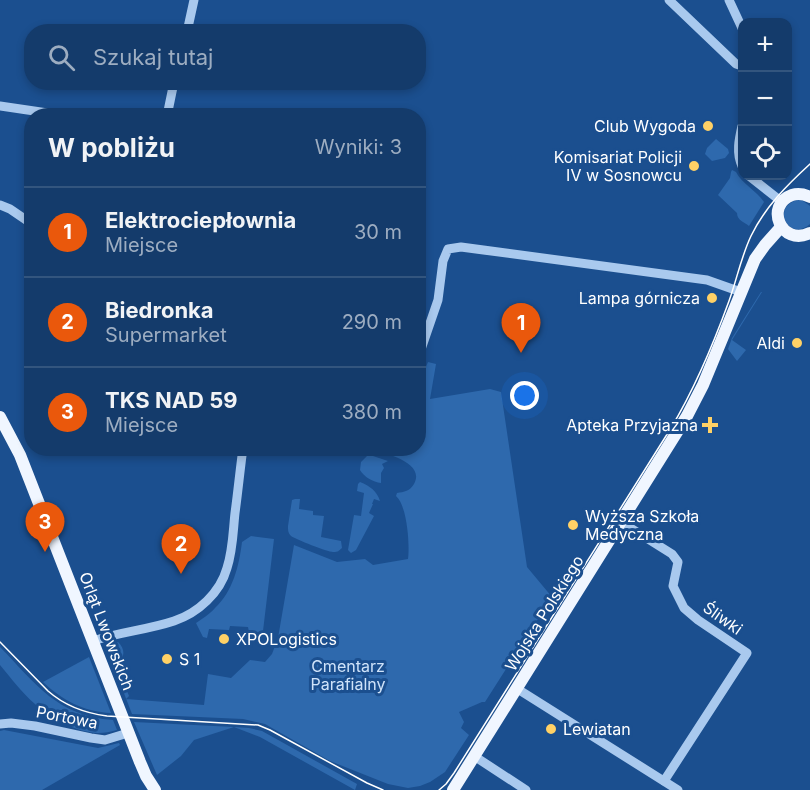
<!DOCTYPE html>
<html lang="pl">
<head>
<meta charset="utf-8">
<style>
	:root { --surface:#143b6b; --page:#1d4271; --text:#f1f3f6; --muted:#9dadc1; --line:#33557e; --accent:#ea580c }
	body { margin:0; font-family:Inter,sans-serif; background:var(--page); color:var(--text) }
	.controls { position:absolute; right:18px; top:18px; display:grid; overflow:hidden; border-radius:12px; box-shadow:0 3px 9px #0003 }
	.controls button { width:54px; height:54px; display:grid; place-items:center; padding:0; border:0; border-bottom:2px solid var(--line); background:var(--surface); color:var(--text); font:30px sans-serif }
	.you { position:absolute; left:525px; top:396px; width:21px; height:21px; margin:-15px; border:4px solid #fff; border-radius:50%; background:#1a73e8; box-shadow:0 0 0 9px #1a73e833 }
	.badge { display:grid; place-items:center; width:39px; height:39px; border-radius:50%; background:var(--accent); color:#fff; font-size:20px; font-weight:700 }
	.pin { position:absolute; translate:-50% -50px; filter:drop-shadow(0 2px 3px #0008) }
	.pin::after { content:''; position:absolute; top:32px; width:21px; height:18px; background:inherit; clip-path:polygon(0 0,100% 0,50% 100%) }
	.list { margin:0; padding:0; list-style:none }
	h2 { display:flex; justify-content:space-between; align-items:center; height:78px; margin:0; padding:0 24px; font-size:26px }
	h2 small { font-size:20px; font-weight:400; color:var(--muted) }
	.list li { display:grid; grid-template-columns:39px 1fr auto; gap:18px; align-items:center; box-sizing:border-box; height:90px; padding:0 24px; border-top:2px solid var(--line) }
	.list b { display:block; font-size:22px; white-space:nowrap }
	.list p { margin:0; font-size:20px; white-space:nowrap; color:var(--muted) }
	.list em { font-size:20px; font-style:normal; color:var(--muted) }
	.icon { flex:none; width:33px; height:33px; fill:none; stroke:currentColor; stroke-width:2; stroke-linecap:round; stroke-linejoin:round }
	.map { position:relative; flex:none; width:810px; height:790px; overflow:hidden }
	.search { position:absolute; background:var(--surface); box-shadow:0 3px 9px #0003; left:24px; top:24px; width:402px; height:66px; display:flex; align-items:center; gap:15px; box-sizing:border-box; padding:0 21px; border-radius:24px; color:var(--muted); font-size:22px }
	.panel { position:absolute; background:var(--surface); box-shadow:0 3px 9px #0003; left:24px; top:108px; width:402px; height:348px; border-radius:24px }
	.map>svg:first-child { display:block }
	.green { fill:#2e69ad }
	.lines { fill:none; stroke-linecap:round; stroke-linejoin:round }
	.minor { stroke:#a9c9ee; stroke-width:9 }
	.major { stroke:#f0f6ff; stroke-width:12 }
	.tram { stroke:#fff; stroke-width:1.5 }
	.poi-dot { fill:#ffd166; stroke:#1b4f8f; stroke-width:2 }
	.labels { text-anchor:middle; dominant-baseline:central; stroke-width:6; stroke-linejoin:round; paint-order:stroke }
	.poi-label { font-size:16px; fill:#fff; stroke:#1b4f8f; text-anchor:end }
	.street-label { font-size:16px; fill:#fff; stroke:#1b4f8f }
	.park-label { font-size:16px; fill:#cfe3fa; stroke:#1b4f8f }
</style>
</head>
<body>
<div class="map">
<svg width="810" height="790" viewBox="0 0 810 790">
	<rect width="100%" height="100%" fill="#1b4f8f"/>
	<g class="green">
		<polygon points="716,139 728,149 729,153 725,158 712,161 705,154 707,148"/>
		<path d="M732 170 736 172C742 184 756 190 764 202L749 226C744 222 737 220 737 213L718 195 730 178 731 172Z"/>
		<path d="M798 200 803 201 810 206V224C789 243 770 206 798 200Z"/>
		<polygon points="761,292 762,292 732,340 746,350 737,361 728,349 732,338"/>
		<path d="M428 362 436 364 430 399 490 389 501 392 527 567 552 597 485 702H482L459 712 464 722 461 728 469 735 445 772 430 782 420 786 408 788 388 784 330 761 265 724 243 719 132 714 108 652V647L112 644 118 642C127 651 123 658 118 667L129 696 126 699 204 705 208 674 231 678 250 660 265 662 272 654 278 638 294 545 337 562 365 559 373 565 408 559C410 545 407 505 396 496L397 493C404 492 410 491 414 484 426 462 384 453 370 449L418 448 419 383Z"/>
		<path d="M367 456H373L388 461 382 464 384 468 381 473V483C373 482 364 477 360 470L361 462Z"/>
		<path d="M360 482C370 486 377 491 380 501L374 499 372 504H373L369 513 374 516 356 550 351 553 348 550 354 515 361 516 364 493 357 491 358 484Z"/>
		<path d="M295 499H300L299 509 313 511V515L324 516 321 537 341 541 342 548C338 551 339 552 333 552 328 552 295 539 291 536 288 533 288 530 288 526L292 500Z"/>
		<path d="M251 536 274 539 263 631C258 635 254 635 249 632L248 627 230 626 229 630 209 629 207 638 203 637 196 623C202 619 210 614 215 608 233 591 239 566 242 542Z"/>
		<path d="M0 647C36 684 57 716 113 720L117 730C110 732 105 733 98 733 76 732 51 719 35 704 22 693 11 678 0 665Z"/>
		<path d="M89 657 111 713C84 712 62 700 43 682Z"/>
		<polygon points="134,722 234,727 249,728 262,731 357,784 355,790 260,737 234,727 194,740 181,756 157,775"/>
		<polygon points="4,730 98,748 119,743 120,745 42,790 0,790 0,731"/>
	</g>
	<g class="lines">
		<g class="minor">
			<polyline points="669,0 736,64 742,66"/>
			<polyline points="729,0 742,28"/>
			<polyline points="187,32 194,0"/>
			<polyline points="0,106 68,116"/>
			<polyline points="167,116 174,82"/>
			<path d="M742 126C739 139 736 153 742 166"/>
			<polyline points="749,176 782,202"/>
			<polyline points="0,205 10,209 32,224"/>
			<polyline points="418,358 438,300 443,261 448,249 461,247 707,280 741,292"/>
			<polyline points="621,522 672,554 678,562 673,586 684,608 698,620 747,653 664,781"/>
			<path d="M93 641C119 632 147 630 174 621 198 613 220 593 227 568 233 550 233 531 235 513 238 491 240 470 243 448"/>
			<polyline points="516,688 678,790"/>
			<polyline points="0,724 11,723 35,726 91,738 105,740 128,733"/>
			<polyline points="474,756 526,790"/>
		</g>
		<g class="major">
			<path d="M810 197C804 194 798 193 792 195 764 205 781 247 810 233"/>
			<polyline points="0,417 20,455 140,762 146,776 155,790"/>
			<polyline points="453,790 687,416 703,385 755,259 765,245 781,227"/>
		</g>
		<g class="tram">
			<path d="M0 642 48 691C65 706 84 713 107 716L258 725 270 730 367 783 383 790"/>
			<path d="M439 790 446 784 454 773 671 428C695 388 713 345 729 301 737 279 741 257 751 236 765 207 787 185 810 164"/>
		</g>
	</g>
	<g class="poi-dot">
		<circle cx="708" cy="126" r="6"/>
		<circle cx="694" cy="166" r="6"/>
		<circle cx="712" cy="298" r="6"/>
		<circle cx="797" cy="343" r="6"/>
		<path d="M707 416h6v6h6v6h-6v6h-6v-6h-6v-6h6z"/>
		<circle cx="573" cy="525" r="6"/>
		<circle cx="224" cy="639" r="6"/>
		<circle cx="167" cy="659" r="6"/>
		<circle cx="551" cy="729" r="6"/>
	</g>
	<g class="labels">
		<g class="poi-label">
			<text x="696" y="126">Club Wygoda</text>
			<text x="682" y="157">Komisariat Policji<tspan x="682" dy="18">IV w Sosnowcu</tspan></text>
			<text x="700" y="298">Lampa górnicza</text>
			<text x="785" y="343">Aldi</text>
			<text x="698" y="425">Apteka Przyjazna</text>
			<text x="585" y="516" text-anchor="start">Wyższa Szkoła<tspan x="585" dy="18">Medyczna</tspan></text>
			<text x="236" y="639" text-anchor="start">XPOLogistics</text>
			<text x="179" y="659" text-anchor="start">S 1</text>
			<text x="563" y="729" text-anchor="start">Lewiatan</text>
		</g>
		<g class="street-label">
			<text transform="translate(544 613) rotate(-58)">Wojska Polskiego</text>
			<text transform="translate(723 618) rotate(35)">Śliwki</text>
			<text transform="translate(107 631) rotate(69)">Orląt Lwowskich</text>
			<text transform="translate(67 717) rotate(11)">Portowa</text>
		</g>
		<g class="park-label">
			<text x="348" y="666">Cmentarz<tspan x="348" dy="18">Parafialny</tspan></text>
		</g>
	</g>
</svg>
<div class="controls">
<button>+</button>
<button>−</button>
<button><svg class="icon" aria-label="locate" viewBox="0 0 24 24"><circle cx="12" cy="12" r="6"/><path d="M12 2v4M12 18v4M2 12h4M18 12h4"/></svg></button>
</div>
<div class="you"></div>
<div class="pin badge" style="left:521px;top:353px">1</div>
<div class="pin badge" style="left:181px;top:574px">2</div>
<div class="pin badge" style="left:45px;top:552px">3</div>
<div class="search"><svg class="icon" aria-label="search" viewBox="0 0 24 24"><circle cx="10" cy="10" r="6"/><path d="M15 15l6 6"/></svg>Szukaj tutaj</div>
<section class="panel">
<h2>W pobliżu<small>Wyniki: 3</small></h2>
<ul class="list">
<li><span class="badge">1</span><div><b>Elektrociepłownia</b><p>Miejsce</p></div><em>30 m</em></li>
<li><span class="badge">2</span><div><b>Biedronka</b><p>Supermarket</p></div><em>290 m</em></li>
<li><span class="badge">3</span><div><b>TKS NAD 59</b><p>Miejsce</p></div><em>380 m</em></li>
</ul>
</section>
</div>
</body>
</html>
